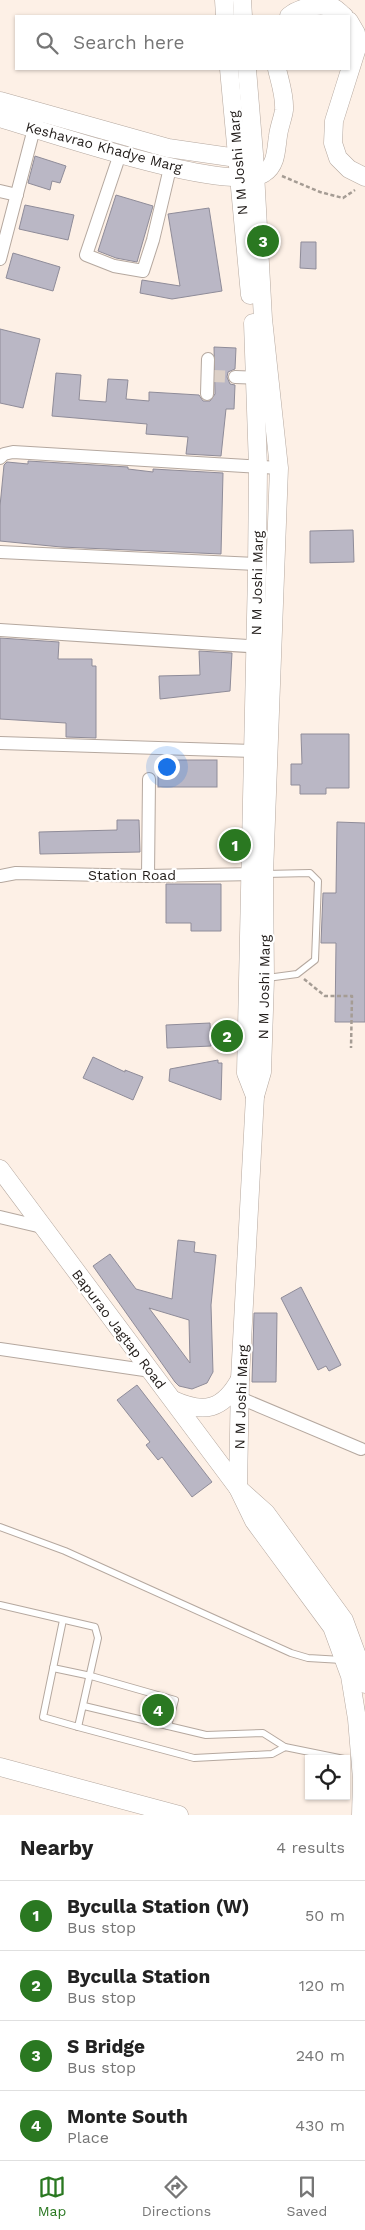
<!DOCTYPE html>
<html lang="en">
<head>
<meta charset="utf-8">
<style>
	:root { --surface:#fff; --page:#f6f6f6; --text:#222; --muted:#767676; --line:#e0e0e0; --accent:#2a7821 }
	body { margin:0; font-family:"Work Sans",sans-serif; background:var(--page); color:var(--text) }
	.controls { position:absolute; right:15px; bottom:15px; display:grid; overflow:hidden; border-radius:0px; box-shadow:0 1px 4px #0004 }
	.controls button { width:45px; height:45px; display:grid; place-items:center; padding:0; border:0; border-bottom:1px solid var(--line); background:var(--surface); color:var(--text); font:25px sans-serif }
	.you { position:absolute; left:166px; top:766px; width:18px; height:18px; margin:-12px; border:4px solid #fff; border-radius:50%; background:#1a73e8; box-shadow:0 0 0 8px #1a73e833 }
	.badge { display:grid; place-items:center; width:32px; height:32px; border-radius:50%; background:var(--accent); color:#fff; font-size:16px; font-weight:700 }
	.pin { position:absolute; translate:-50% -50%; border:2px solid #fff; box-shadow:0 1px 5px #0006 }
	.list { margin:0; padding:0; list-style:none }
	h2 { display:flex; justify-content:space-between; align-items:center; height:65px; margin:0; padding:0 20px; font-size:21px }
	h2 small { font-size:16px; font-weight:400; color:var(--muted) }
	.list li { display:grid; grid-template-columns:32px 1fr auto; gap:15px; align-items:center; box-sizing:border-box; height:70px; padding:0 20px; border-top:1px solid var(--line) }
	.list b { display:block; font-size:19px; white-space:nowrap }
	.list p { margin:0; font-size:16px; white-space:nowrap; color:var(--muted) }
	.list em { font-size:16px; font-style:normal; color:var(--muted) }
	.icon { flex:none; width:28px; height:28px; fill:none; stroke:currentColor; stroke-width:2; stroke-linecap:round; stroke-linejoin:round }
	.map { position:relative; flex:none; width:365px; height:1815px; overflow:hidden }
	.search { position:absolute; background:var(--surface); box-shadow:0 1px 4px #0004; left:15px; right:15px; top:15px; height:55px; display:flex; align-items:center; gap:12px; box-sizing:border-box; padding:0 18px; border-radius:0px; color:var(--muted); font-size:19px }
	.sheet { height:345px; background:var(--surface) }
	nav { display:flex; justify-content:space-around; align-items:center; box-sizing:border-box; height:70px; border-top:1px solid var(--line); background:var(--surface); font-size:14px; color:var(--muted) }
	nav a { display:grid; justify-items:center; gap:2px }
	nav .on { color:var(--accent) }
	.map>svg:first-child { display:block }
	.building { fill:#bab7c5; stroke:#8f8c99; fill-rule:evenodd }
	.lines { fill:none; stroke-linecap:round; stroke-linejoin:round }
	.street-tunnel { stroke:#dcd0c7; stroke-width:12; stroke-dasharray:12 6; stroke-linecap:butt }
	.lane-casing { stroke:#b5a89f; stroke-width:8 }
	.street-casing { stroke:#b5a89f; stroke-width:14 }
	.secondary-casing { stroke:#b5a89f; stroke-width:19 }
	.path { stroke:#a59c94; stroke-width:2.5; stroke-dasharray:4 2.5; stroke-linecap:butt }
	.lane { stroke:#fff; stroke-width:6 }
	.street { stroke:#fff; stroke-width:12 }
	.secondary { stroke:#fff; stroke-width:18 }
	.labels { text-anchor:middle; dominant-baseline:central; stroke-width:4.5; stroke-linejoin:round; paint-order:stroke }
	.street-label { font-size:14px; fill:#201b18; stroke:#fff }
</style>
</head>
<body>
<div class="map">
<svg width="365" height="1815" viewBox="0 0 365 1815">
	<rect width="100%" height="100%" fill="#fdf0e6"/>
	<g class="building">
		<polygon points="35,156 66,166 60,183 52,181 50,190 28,183"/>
		<polygon points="116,195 153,206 137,262 116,258 98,251"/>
		<polygon points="25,205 74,215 68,240 19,229"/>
		<polygon points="209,208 222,291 172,299 140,293 142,280 180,286 168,214"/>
		<polygon points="301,242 316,242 316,269 300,268"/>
		<polygon points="13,253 60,267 53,291 6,278"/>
		<polygon points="0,329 40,339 23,408 0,403"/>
		<polygon points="214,347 236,348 235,369 228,372 227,377 230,384 235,385 234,409 226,409 221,456 186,454 188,437 146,434 147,424 52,416 56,373 81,375 79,400 106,402 108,379 128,380 126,399 149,401 149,392 199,395 203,401 210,401 215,394"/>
		<polygon points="28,461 128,467 128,469 153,472 153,469 223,473 221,554 61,547 0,541 0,506 4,465 7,462 28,464"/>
		<polygon points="353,530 354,562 310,563 310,531"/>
		<polygon points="0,638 59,642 58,659 92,659 92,666 96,666 96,738 66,737 66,723 0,719"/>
		<polygon points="199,651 232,653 230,691 160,699 159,676 200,675"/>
		<polygon points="301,734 349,734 349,788 326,788 326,794 300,794 300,785 291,785 291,764 302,764"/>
		<rect x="158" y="760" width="59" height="27"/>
		<polygon points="117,820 139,820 140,852 40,854 39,832 117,830"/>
		<polygon points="337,822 365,823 365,1022 335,1022 336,943 321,943 323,893 336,893"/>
		<polygon points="166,884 221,884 221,931 191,931 191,923 166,923"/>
		<polygon points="210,1023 211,1046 167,1048 166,1025"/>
		<polygon points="93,1057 125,1072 125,1070 143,1077 133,1100 83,1078"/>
		<polygon points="218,1060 218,1063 222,1063 221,1100 169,1081 170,1069"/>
		<path d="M178 1240 195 1242 194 1252 216 1255 211 1305 213 1372 207 1383 192 1389 179 1386 175 1382 93 1266 110 1254 136 1289 172 1299ZM149 1308 189 1320 190 1363Z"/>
		<polygon points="301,1287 341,1365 329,1371 326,1366 318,1370 281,1298"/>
		<polygon points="254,1313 277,1313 276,1382 252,1382"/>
		<polygon points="137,1385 212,1482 192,1497 162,1457 158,1460 146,1445 150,1442 117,1400"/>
	</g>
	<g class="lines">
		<polyline class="street-tunnel" points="213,376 235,377"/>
		<defs>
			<g id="lane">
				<polyline points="265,874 310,873 318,881 315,960 297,974 267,978"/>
				<polyline points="0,1527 65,1551 291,1653 308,1658 342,1660"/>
				<polyline points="0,1605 95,1627 98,1638 78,1727 43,1717 63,1620"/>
				<polyline points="53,1668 91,1676 175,1700 168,1726"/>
				<polyline points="84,1706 206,1735 263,1733 285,1747"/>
				<polyline points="78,1727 194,1758 272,1754 285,1747 344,1759"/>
			</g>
			<g id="street">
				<polyline points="120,154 86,255 114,266 143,271 153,240 170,168"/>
				<polyline points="0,191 17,195"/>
				<polyline points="0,259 36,121"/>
				<polyline points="235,377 263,378"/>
				<polyline points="207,394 208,359"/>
				<polyline points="0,458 4,454 13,452 279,468"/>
				<polyline points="0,552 257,564"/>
				<polyline points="0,630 262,647"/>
				<polyline points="0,743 253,751"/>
				<polyline points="0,876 16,873 148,876 257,874"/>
				<polyline points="148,876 149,779"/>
				<polyline points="0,1217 42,1227"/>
				<polyline points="0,1349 151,1371"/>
				<polyline points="240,1398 361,1449"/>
			</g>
			<g id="secondary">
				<polyline points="224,0 225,16"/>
				<polyline points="242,0 243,16"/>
				<path d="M289 16C300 7 321 3 334 8 337 9 341 14 344 16"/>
				<polyline points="349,21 356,33 357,48 334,121 333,143 338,158 349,169 365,177"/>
				<polyline points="229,69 250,295"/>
				<polyline points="247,69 254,154 263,319 279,468 264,874 265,979 262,1072 255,1096 240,1379 238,1488 254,1521 332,1627 350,1676 357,1719 362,1779 361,1815"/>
				<polyline points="0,101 168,148 237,158 247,156"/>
				<path d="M0 118C44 131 231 195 264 173 277 165 276 148 278 136 279 127 283 118 284 110 285 96 280 82 277 69"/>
				<polyline points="253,323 258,467 257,572 246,1073 255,1096"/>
				<polyline points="0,1169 238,1488 266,1513 344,1620 363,1672 365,1684"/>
				<path d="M173 1400C204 1414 223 1410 240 1379"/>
				<polyline points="0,1767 179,1815"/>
			</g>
		</defs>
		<use href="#lane" class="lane-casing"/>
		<use href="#street" class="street-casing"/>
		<use href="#secondary" class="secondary-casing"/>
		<g class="path">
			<polyline points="282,176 320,192 343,198 355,190"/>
			<polyline points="304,979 325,996 352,996 351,1048"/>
		</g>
		<use href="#lane" class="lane"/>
		<use href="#street" class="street"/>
		<use href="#secondary" class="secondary"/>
	</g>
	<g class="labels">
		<g class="street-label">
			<text transform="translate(104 147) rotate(15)">Keshavrao Khadye Marg</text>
			<text transform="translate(238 163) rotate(-95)">N M Joshi Marg</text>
			<text transform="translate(257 583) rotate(-89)">N M Joshi Marg</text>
			<text x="132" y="875">Station Road</text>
			<text transform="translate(264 987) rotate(-89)">N M Joshi Marg</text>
			<text transform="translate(119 1329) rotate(53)">Bapurao Jagtap Road</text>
			<text transform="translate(241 1397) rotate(-88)">N M Joshi Marg</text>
		</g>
	</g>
</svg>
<div class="controls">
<button><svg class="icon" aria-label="locate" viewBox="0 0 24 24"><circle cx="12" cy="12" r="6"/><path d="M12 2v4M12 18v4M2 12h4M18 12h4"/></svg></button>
</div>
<div class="you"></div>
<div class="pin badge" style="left:235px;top:845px">1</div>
<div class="pin badge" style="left:227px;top:1036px">2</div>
<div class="pin badge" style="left:263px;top:241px">3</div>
<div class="pin badge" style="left:158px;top:1710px">4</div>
<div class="search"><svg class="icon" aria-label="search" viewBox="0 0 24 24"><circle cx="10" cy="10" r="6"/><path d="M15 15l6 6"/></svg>Search here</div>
</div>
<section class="sheet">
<h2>Nearby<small>4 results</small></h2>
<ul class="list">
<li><span class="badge">1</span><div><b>Byculla Station (W)</b><p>Bus stop</p></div><em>50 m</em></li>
<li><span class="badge">2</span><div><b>Byculla Station</b><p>Bus stop</p></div><em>120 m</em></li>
<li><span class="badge">3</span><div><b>S Bridge</b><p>Bus stop</p></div><em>240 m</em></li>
<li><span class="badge">4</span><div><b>Monte South</b><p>Place</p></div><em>430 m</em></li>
</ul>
</section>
<nav>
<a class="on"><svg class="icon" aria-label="map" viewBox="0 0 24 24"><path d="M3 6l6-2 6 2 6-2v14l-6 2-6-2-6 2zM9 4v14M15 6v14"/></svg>Map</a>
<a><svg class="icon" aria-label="directions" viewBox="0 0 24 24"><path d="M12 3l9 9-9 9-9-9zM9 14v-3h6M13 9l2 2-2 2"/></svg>Directions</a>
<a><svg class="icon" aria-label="saved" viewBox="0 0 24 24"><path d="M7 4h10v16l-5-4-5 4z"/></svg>Saved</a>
</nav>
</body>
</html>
